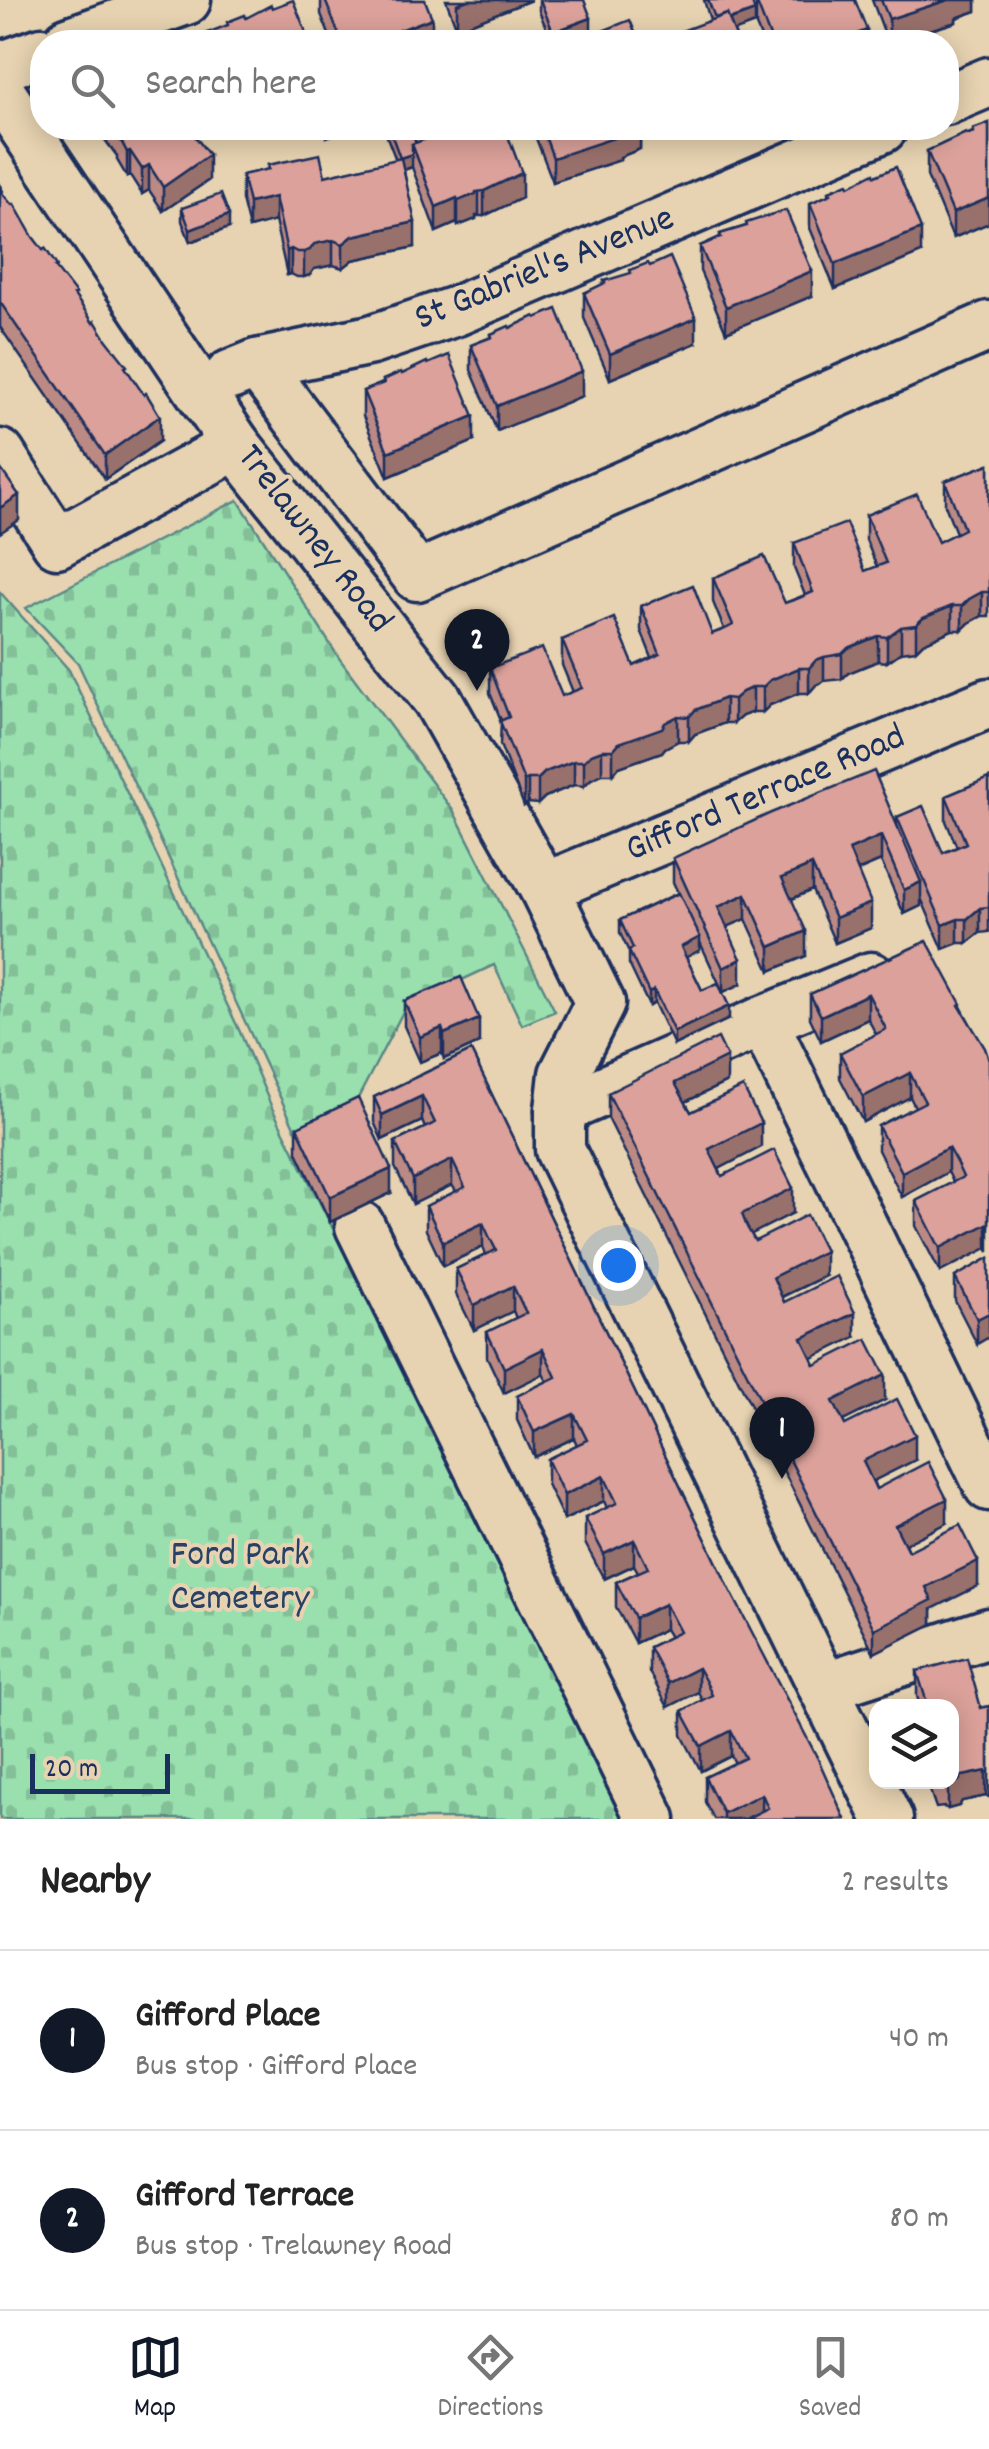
<!DOCTYPE html>
<html lang="en">
<head>
<meta charset="utf-8">
<style>
	:root { --surface:#fff; --page:#f2f2f2; --text:#222; --muted:#767676; --line:#e0e0e0; --accent:#111827 }
	body { margin:0; font-family:Dekko,sans-serif; background:var(--page); color:var(--text) }
	.controls { position:absolute; right:30px; bottom:30px; display:grid; overflow:hidden; border-radius:20px; box-shadow:0 5px 25px #0003 }
	.controls button { width:90px; height:90px; display:grid; place-items:center; padding:0; border:0; border-bottom:2px solid var(--line); background:var(--surface); color:var(--text); font:50px sans-serif }
	.scale { position:absolute; left:30px; bottom:25px; width:140px; box-sizing:border-box; padding-left:10px; border:5px solid #1b2f5e; border-top:0; font-size:28px; line-height:35px; white-space:nowrap; color:#1b2f5e; -webkit-text-stroke:8px #e7d3b1; paint-order:stroke }
	.you { position:absolute; left:618px; top:1265px; width:35px; height:35px; margin:-25px; border:8px solid #fff; border-radius:50%; background:#1a73e8; box-shadow:0 0 0 15px #1a73e833 }
	.badge { display:grid; place-items:center; width:65px; height:65px; border-radius:50%; background:var(--accent); color:#fff; font-size:32px; font-weight:700 }
	.pin { position:absolute; translate:-50% -82px; filter:drop-shadow(0 2px 5px #0008) }
	.pin::after { content:''; position:absolute; top:52px; width:35px; height:30px; background:inherit; clip-path:polygon(0 0,100% 0,50% 100%) }
	.list { margin:0; padding:0; list-style:none }
	h2 { display:flex; justify-content:space-between; align-items:center; height:130px; margin:0; padding:0 40px; font-size:42px }
	h2 small { font-size:32px; font-weight:400; color:var(--muted) }
	.list li { display:grid; grid-template-columns:65px 1fr auto; gap:30px; align-items:center; box-sizing:border-box; height:180px; padding:0 40px; border-top:2px solid var(--line) }
	.list b { display:block; font-size:38px; white-space:nowrap }
	.list p { margin:0; font-size:32px; white-space:nowrap; color:var(--muted) }
	.list em { font-size:32px; font-style:normal; color:var(--muted) }
	.icon { flex:none; width:55px; height:55px; fill:none; stroke:currentColor; stroke-width:2; stroke-linecap:round; stroke-linejoin:round }
	.map { position:relative; flex:none; width:989px; height:1819px; overflow:hidden }
	.search { position:absolute; background:var(--surface); box-shadow:0 5px 25px #0003; left:30px; right:30px; top:30px; height:110px; display:flex; align-items:center; gap:25px; box-sizing:border-box; padding:0 35px; border-radius:40px; color:var(--muted); font-size:38px }
	.sheet { height:490px; background:var(--surface) }
	nav { display:flex; justify-content:space-around; align-items:center; box-sizing:border-box; height:140px; border-top:2px solid var(--line); background:var(--surface); font-size:28px; color:var(--muted) }
	nav a { display:grid; justify-items:center; gap:5px }
	nav .on { color:var(--accent) }
	.map>svg:first-child { display:block }
	.cemetery { fill:url(#cemetery-stones); stroke:#5a8886; stroke-width:2.5 }
	.lines { fill:none; stroke-linecap:round; stroke-linejoin:round }
	.minor-casing { stroke:#1b2f5e; stroke-width:55 }
	.minor { stroke:#e7d3b1; stroke-width:48 }
	.wall { fill:#bc8a84; stroke:#1b2f5e; stroke-width:2.5 }
	.shaded-wall { fill:#99716c; stroke:#1b2f5e; stroke-width:2.5 }
	.building { fill:#dba19a; stroke:#1b2f5e; stroke-width:2.5 }
	.labels { text-anchor:middle; dominant-baseline:central; stroke-width:8; stroke-linejoin:round; paint-order:stroke }
	.street-label { font-size:38px; fill:#1b2f5e; stroke:#e7d3b1 }
	.park-label { font-size:38px; fill:#284166; stroke:#e7d3b1 }
</style>
</head>
<body>
<div class="map">
<svg width="989" height="1819" viewBox="0 0 989 1819">
	<defs>
		<pattern id="cemetery-stones" width="16" height="16" patternUnits="userSpaceOnUse" patternTransform="scale(2.5)"><rect width="16" height="16" fill="#99e0ae"/><path d="M2 7V4a2 2 0 0 1 4 0v3zM10 15v-3a2 2 0 0 1 4 0v3z" fill="#83c098"/></pattern>
	</defs>
	<rect width="100%" height="100%" fill="#e7d3b1"/>
	<filter id="ink" filterUnits="userSpaceOnUse"><feTurbulence type="fractalNoise" baseFrequency=".01" numOctaves="2"/><feDisplacementMap in="SourceGraphic" scale="20" xChannelSelector="R" yChannelSelector="G"/><feConvolveMatrix kernelMatrix="1 2 1 2 8 2 1 2 1" color-interpolation-filters="sRGB"/></filter>
	<g filter="url(#ink)">
		<g class="cemetery">
			<polygon points="238,500 339,658 454,812 555,1011 522,1025 494,965 406,1006 357,1100 295,1129 78,663 26,608"/>
			<polygon points="0,592 69,670 240,1032 272,1108 631,1819 0,1819"/>
		</g>
		<g class="lines">
			<defs>
				<g id="minor">
					<polyline points="68,42 186,0"/>
					<polyline points="0,67 42,52"/>
					<polyline points="0,92 236,445 437,699 544,888 600,1003 564,1074 560,1110 560,1150 888,1819"/>
					<polyline points="946,100 989,82"/>
					<polyline points="257,364 417,576 989,326"/>
					<polyline points="230,375 257,364 371,340 456,311 882,128"/>
					<polyline points="0,454 57,543 236,445"/>
					<polyline points="544,888 989,703"/>
					<polyline points="763,1021 871,977"/>
					<polyline points="560,1110 763,1021 989,1486"/>
					<polyline points="360,1226 651,1819"/>
					<polyline points="823,1687 989,1633"/>
				</g>
			</defs>
			<use href="#minor" class="minor-casing"/>
			<use href="#minor" class="minor"/>
		</g>
		<g class="wall">
			<polygon points="321,0 425,0 432,42 332,42 321,14"/>
			<polygon points="446,0 531,0 457,29"/>
			<polygon points="539,0 591,31 560,42 552,42 539,11"/>
			<polygon points="704,0 751,0 755,24 734,31 710,20"/>
			<polygon points="872,0 976,0 976,11 956,18 956,22 893,42 888,42"/>
			<polygon points="756,1 867,42 763,42 756,26"/>
			<polygon points="989,123 989,223 953,238 927,176 927,151 973,132 973,129"/>
			<polygon points="100,128 194,128 209,180 163,211 149,190 142,194 130,175 127,177 117,160 117,156 102,136"/>
			<polygon points="387,128 410,128 416,143 456,128 508,128 505,128 522,198 484,216 476,216 476,219 458,226 457,223 436,232 412,167 404,170 415,247 353,260 343,268 333,265 314,269 310,275 304,277 297,277 291,274 287,275 275,221 249,228 242,200 242,175 268,170 268,165 325,176 396,160 387,137"/>
			<polygon points="532,128 640,128 640,149 620,157 620,160 553,182"/>
			<polygon points="0,186 3,195 127,371 160,441 105,479 0,327"/>
			<polygon points="849,186 921,253 835,289 810,228 810,203 829,195 829,191"/>
			<polygon points="182,208 229,228 190,242 182,221"/>
			<polygon points="746,226 812,296 726,332 700,271 700,246 720,237 720,234"/>
			<polygon points="604,281 696,343 610,379 584,318 584,293 604,284"/>
			<polygon points="510,328 582,396 497,431 471,370 471,345 491,337 491,334"/>
			<polygon points="402,374 474,441 388,477 363,416 363,391 383,383 383,380"/>
			<polygon points="989,464 989,616 982,616 969,623 962,630 952,630 923,643 916,650 901,652 887,662 878,661 848,673 842,679 824,681 816,685 809,693 799,693 770,705 763,712 753,712 742,716 734,723 725,723 695,734 689,741 678,741 665,748 662,752 619,767 613,774 602,774 591,779 584,786 574,785 545,797 538,804 528,803 524,806 500,745 501,720 490,693 490,668 562,696 573,692 562,665 562,640 634,666 652,658 641,630 641,606 712,634 724,629 713,602 713,578 785,603 805,595 794,568 794,543 865,571 877,567 866,540 866,515 938,542 956,533 945,505 945,481"/>
			<polygon points="989,778 989,932 980,933 967,943 958,943 943,949 921,898 921,906 904,914 881,861 858,871 871,928 835,943 812,890 792,899 806,956 770,971 746,919 733,924 727,927 741,984 723,992 700,942 700,950 686,957 702,990 729,1019 674,1045 654,1003 649,1006 629,964 629,952 620,933 620,920 678,893 673,882 673,858 897,826 897,817 943,853 957,847 946,821 946,796"/>
			<polygon points="927,941 989,1060 989,1252 987,1248 940,1272 916,1226 916,1201 953,1182 948,1172 902,1197 878,1150 878,1126 915,1107 910,1097 863,1122 840,1078 840,1053 876,1034 868,1019 821,1041 810,1018 810,994"/>
			<polygon points="404,1001 479,1043 444,1059 442,1053 420,1062 404,1026"/>
			<polygon points="471,1051 728,1586 845,1819 714,1819 705,1802 705,1777 735,1763 731,1756 701,1771 682,1735 682,1711 702,1700 698,1692 668,1707 649,1672 649,1647 670,1637 665,1629 635,1643 616,1607 616,1582 638,1572 634,1565 604,1579 585,1543 585,1518 607,1508 604,1501 564,1520 547,1484 547,1459 577,1445 574,1438 534,1457 517,1420 517,1396 547,1381 543,1374 504,1393 487,1357 487,1332 516,1318 513,1311 474,1330 456,1294 456,1269 486,1255 483,1247 443,1266 426,1230 426,1206 456,1191 452,1185 413,1204 395,1167 395,1142 425,1128 422,1121 382,1140 374,1122 374,1097"/>
			<polygon points="727,1082 685,1102 691,1112 761,1147 719,1169 722,1176 793,1213 751,1234 755,1241 825,1276 782,1297 784,1302 855,1337 812,1358 815,1365 885,1400 843,1421 845,1425 915,1460 873,1481 876,1489 947,1523 905,1544 908,1551 978,1586 932,1609 932,1624 874,1653 608,1118 608,1093"/>
			<polygon points="297,1127 391,1193 330,1222 297,1152"/>
			<polygon points="989,1258 977,1344 955,1301 955,1277"/>
			<polygon points="917,1671 981,1708 989,1706 989,1797 986,1796 962,1801 959,1806 948,1809 944,1807 936,1808 927,1782 952,1782 952,1706 920,1706 917,1696"/>
		</g>
		<g class="shaded-wall">
			<polygon points="468,0 531,0 457,29 457,4"/>
			<polygon points="948,0 976,0 976,11 956,18 956,22 889,42 889,19"/>
			<polygon points="755,11 755,24 717,38 717,25"/>
			<polygon points="432,18 432,42 368,42"/>
			<polygon points="591,18 591,31 560,42 553,42 553,32"/>
			<polygon points="867,30 867,42 843,42 846,38"/>
			<polygon points="327,128 351,128 327,137"/>
			<polygon points="633,128 640,128 640,149 620,157 620,160 553,182 553,158"/>
			<polygon points="664,128 679,128 664,134"/>
			<polygon points="130,151 130,175 127,177 127,152"/>
			<polygon points="412,154 412,167 400,171 400,158"/>
			<polygon points="209,155 209,180 163,211 163,187"/>
			<polygon points="149,165 149,190 142,194 142,169"/>
			<polygon points="522,173 522,198 484,216 484,191"/>
			<polygon points="479,190 479,215 476,216 476,219 458,226 458,201"/>
			<polygon points="275,197 275,221 249,228 249,203"/>
			<polygon points="457,198 457,223 436,232 436,207"/>
			<polygon points="989,198 989,223 953,238 953,213"/>
			<polygon points="229,215 229,228 190,242 190,230"/>
			<polygon points="415,222 415,247 353,260 343,268 343,244 353,236"/>
			<polygon points="921,229 921,253 835,289 835,264"/>
			<polygon points="333,240 333,265 314,269 310,275 304,277 304,252 314,244"/>
			<polygon points="291,249 291,274 287,275 287,251"/>
			<polygon points="812,271 812,296 726,332 726,307"/>
			<polygon points="696,318 696,343 610,379 610,354"/>
			<polygon points="582,371 582,396 497,431 497,406"/>
			<polygon points="160,416 160,441 105,479 105,455"/>
			<polygon points="474,416 474,441 388,477 388,452"/>
			<polygon points="19,495 19,520 0,533 0,508"/>
			<polygon points="982,592 982,616 969,623 962,630 962,606 969,599"/>
			<polygon points="952,606 952,630 923,643 916,650 916,625 923,618"/>
			<polygon points="901,627 901,652 887,662 887,637"/>
			<polygon points="878,636 878,661 848,673 842,679 842,654 848,648"/>
			<polygon points="824,657 824,681 816,685 809,693 809,668 816,660"/>
			<polygon points="799,668 799,693 770,705 763,712 763,687 770,680"/>
			<polygon points="753,687 753,712 742,716 734,723 734,699 742,692"/>
			<polygon points="725,698 725,723 695,734 689,741 689,717 695,710"/>
			<polygon points="678,716 678,741 665,748 662,752 619,767 613,774 613,750 619,743"/>
			<polygon points="602,750 602,774 591,779 584,786 584,761 591,754"/>
			<polygon points="574,761 574,785 545,797 538,804 538,779 545,772"/>
			<polygon points="528,779 528,803 524,806 524,781"/>
			<polygon points="881,836 881,861 849,874 849,850"/>
			<polygon points="812,865 812,890 782,903 782,878"/>
			<polygon points="921,882 921,906 904,914 904,890"/>
			<polygon points="746,894 746,919 718,931 718,907"/>
			<polygon points="871,903 871,928 835,943 835,918"/>
			<polygon points="980,908 980,933 967,943 967,919"/>
			<polygon points="958,919 958,943 943,949 943,925"/>
			<polygon points="806,931 806,956 770,971 770,947"/>
			<polygon points="700,937 700,950 681,960 681,947"/>
			<polygon points="741,959 741,984 723,992 723,968"/>
			<polygon points="654,990 654,1003 649,1006 649,993"/>
			<polygon points="868,994 868,1019 821,1041 821,1016"/>
			<polygon points="729,1006 729,1019 674,1045 674,1032"/>
			<polygon points="479,1019 479,1043 444,1059 444,1034"/>
			<polygon points="442,1028 442,1053 420,1062 420,1037"/>
			<polygon points="727,1057 727,1082 675,1107 675,1083"/>
			<polygon points="910,1073 910,1097 863,1122 863,1097"/>
			<polygon points="422,1096 422,1121 382,1140 382,1115"/>
			<polygon points="761,1123 761,1147 709,1174 709,1149"/>
			<polygon points="948,1148 948,1172 902,1197 902,1172"/>
			<polygon points="452,1160 452,1185 413,1204 413,1179"/>
			<polygon points="391,1169 391,1193 330,1222 330,1197"/>
			<polygon points="793,1188 793,1213 742,1239 742,1214"/>
			<polygon points="483,1223 483,1247 443,1266 443,1242"/>
			<polygon points="987,1224 987,1248 940,1272 940,1248"/>
			<polygon points="825,1251 825,1276 773,1301 773,1277"/>
			<polygon points="513,1286 513,1311 474,1330 474,1305"/>
			<polygon points="855,1313 855,1337 802,1363 802,1338"/>
			<polygon points="989,1313 989,1337 977,1344 977,1319"/>
			<polygon points="543,1349 543,1374 504,1393 504,1368"/>
			<polygon points="885,1375 885,1400 833,1426 833,1401"/>
			<polygon points="574,1414 574,1438 534,1457 534,1432"/>
			<polygon points="915,1435 915,1460 863,1486 863,1461"/>
			<polygon points="604,1476 604,1501 564,1520 564,1495"/>
			<polygon points="947,1499 947,1523 895,1549 895,1525"/>
			<polygon points="634,1540 634,1565 604,1579 604,1554"/>
			<polygon points="978,1561 978,1586 932,1609 932,1624 874,1653 874,1629 926,1587"/>
			<polygon points="665,1604 665,1629 635,1643 635,1618"/>
			<polygon points="698,1668 698,1692 668,1707 668,1683"/>
			<polygon points="731,1731 731,1756 701,1771 701,1746"/>
			<polygon points="986,1771 986,1796 962,1801 959,1806 948,1809 948,1784 962,1776"/>
			<polygon points="762,1794 762,1819 723,1819 723,1813"/>
		</g>
		<g class="building">
			<polygon points="293,0 310,42 210,42 207,33 228,25 227,22 245,15 246,18 271,5 272,8"/>
			<polygon points="325,0 425,0 432,18 368,42 342,42"/>
			<polygon points="540,0 584,0 591,18 553,32"/>
			<polygon points="708,0 751,0 755,11 729,20 727,14 715,18"/>
			<polygon points="759,0 855,0 867,30 846,38 847,41 843,42 772,42 756,1"/>
			<polygon points="881,0 948,0 889,19"/>
			<polygon points="727,14 738,42 652,42"/>
			<polygon points="630,20 639,42 595,42 592,35"/>
			<polygon points="466,30 471,42 434,42"/>
			<polygon points="989,123 989,198 953,213 927,151 966,133 967,135 974,132 973,129"/>
			<polygon points="114,128 194,128 198,134 195,136 209,155 163,187 149,165 142,169 130,151 127,152"/>
			<polygon points="389,128 410,128 416,143 412,144 412,154 400,158"/>
			<polygon points="456,128 505,128 522,173 484,191 476,192 476,194 458,201 457,198 436,207 412,144"/>
			<polygon points="542,128 633,128 619,133 620,136 553,158"/>
			<polygon points="320,154 325,176 401,158 415,222 353,236 343,244 333,240 314,244 310,250 304,252 297,252 291,249 287,251 275,197 249,203 242,175 269,169 268,165"/>
			<polygon points="896,167 921,229 835,264 810,203 831,194 829,191 848,183 849,186 874,173 875,176"/>
			<polygon points="0,186 3,191 2,193 12,205 14,204 33,237 43,250 45,248 57,266 55,267 76,294 74,295 84,309 93,323 95,321 106,339 127,366 125,367 144,395 146,393 160,416 105,455 0,302"/>
			<polygon points="221,194 229,215 190,230 182,208"/>
			<polygon points="786,210 812,271 726,307 700,246 721,237 720,234 747,226 746,223"/>
			<polygon points="670,257 696,318 610,354 584,293 605,283 604,281 631,273 630,270 648,263 650,266"/>
			<polygon points="557,309 582,371 497,406 471,345 492,337 491,334 509,326 510,328 535,316 536,318"/>
			<polygon points="449,355 474,416 388,452 363,391 384,383 383,380 401,372 402,374 427,362 428,364"/>
			<polygon points="989,464 989,592 982,592 969,599 962,606 952,606 923,618 916,625 901,627 887,637 878,636 848,648 842,654 824,657 816,660 809,668 799,668 770,680 763,687 753,687 742,692 734,699 725,698 695,710 689,717 678,716 665,723 662,728 619,743 613,750 602,750 591,754 584,761 574,761 545,772 538,779 528,779 524,781 500,721 509,717 490,668 542,648 562,696 582,688 562,640 614,618 634,666 660,654 641,606 693,585 712,634 725,629 733,625 713,578 764,556 785,603 799,598 813,592 794,543 846,523 865,571 886,563 866,515 917,494 938,542 964,529 945,481"/>
			<polygon points="0,468 19,495 0,508"/>
			<polygon points="874,771 921,882 904,890 881,836 849,850 871,903 835,918 812,865 782,878 806,931 770,947 746,894 733,900 718,907 741,959 723,968 673,858 771,813"/>
			<polygon points="989,778 989,907 980,908 967,919 958,919 943,925 897,817 923,806 943,853 955,848 966,843 946,796"/>
			<polygon points="679,893 700,937 681,947 702,990 718,983 729,1006 674,1032 654,990 649,993 629,951 633,948 620,920"/>
			<polygon points="927,941 961,1004 959,1005 985,1048 989,1060 989,1228 987,1224 940,1248 916,1201 963,1177 956,1162 948,1148 902,1172 878,1126 925,1102 917,1087 910,1073 863,1097 840,1053 886,1029 868,994 821,1016 810,994"/>
			<polygon points="461,977 479,1019 444,1034 442,1028 420,1037 404,1001"/>
			<polygon points="718,1038 727,1057 675,1083 691,1112 743,1087 761,1123 709,1149 715,1162 722,1176 774,1150 793,1188 742,1214 747,1227 755,1241 807,1215 825,1251 773,1277 784,1302 837,1276 855,1313 802,1338 815,1365 867,1339 885,1375 833,1401 845,1425 897,1399 915,1435 863,1461 876,1489 928,1462 947,1499 895,1525 908,1551 960,1525 978,1561 926,1587 932,1600 874,1629 608,1093"/>
			<polygon points="471,1051 728,1586 818,1759 845,1819 745,1819 768,1808 762,1794 723,1813 705,1777 745,1758 731,1731 701,1746 682,1711 712,1695 706,1682 698,1668 668,1683 649,1647 680,1632 665,1604 635,1618 616,1582 648,1568 634,1540 604,1554 585,1518 617,1503 604,1476 564,1495 547,1459 587,1440 574,1414 534,1432 517,1396 556,1377 543,1349 504,1368 487,1332 526,1313 513,1286 474,1305 456,1269 496,1250 489,1236 483,1223 443,1242 426,1206 465,1187 452,1160 413,1179 395,1142 435,1123 422,1096 382,1115 374,1097"/>
			<polygon points="358,1098 391,1169 330,1197 297,1127"/>
			<polygon points="989,1258 989,1313 977,1319 955,1277"/>
			<polygon points="967,1658 981,1708 989,1706 989,1773 986,1771 962,1776 959,1781 948,1784 944,1782 936,1783 936,1782 952,1782 952,1706 928,1706 917,1671"/>
		</g>
	</g>
	<g class="labels">
		<g class="street-label">
			<text transform="translate(545 270) rotate(-22)">St Gabriel's Avenue</text>
			<text transform="translate(313 540) rotate(52)">Trelawney Road</text>
			<text transform="translate(766 795) rotate(-23)">Gifford Terrace Road</text>
		</g>
		<g class="park-label">
			<text x="240" y="1556">Ford Park<tspan x="240" dy="44">Cemetery</tspan></text>
		</g>
	</g>
</svg>
<div class="controls">
<button><svg class="icon" aria-label="layers" viewBox="0 0 24 24"><path d="M12 4l9 5-9 5-9-5zM3 14l9 5 9-5"/></svg></button>
</div>
<div class="scale">20 m</div>
<div class="you"></div>
<div class="pin badge" style="left:782px;top:1479px">1</div>
<div class="pin badge" style="left:477px;top:691px">2</div>
<div class="search"><svg class="icon" aria-label="search" viewBox="0 0 24 24"><circle cx="10" cy="10" r="6"/><path d="M15 15l6 6"/></svg>Search here</div>
</div>
<section class="sheet">
<h2>Nearby<small>2 results</small></h2>
<ul class="list">
<li><span class="badge">1</span><div><b>Gifford Place</b><p>Bus stop · Gifford Place</p></div><em>40 m</em></li>
<li><span class="badge">2</span><div><b>Gifford Terrace</b><p>Bus stop · Trelawney Road</p></div><em>80 m</em></li>
</ul>
</section>
<nav>
<a class="on"><svg class="icon" aria-label="map" viewBox="0 0 24 24"><path d="M3 6l6-2 6 2 6-2v14l-6 2-6-2-6 2zM9 4v14M15 6v14"/></svg>Map</a>
<a><svg class="icon" aria-label="directions" viewBox="0 0 24 24"><path d="M12 3l9 9-9 9-9-9zM9 14v-3h6M13 9l2 2-2 2"/></svg>Directions</a>
<a><svg class="icon" aria-label="saved" viewBox="0 0 24 24"><path d="M7 4h10v16l-5-4-5 4z"/></svg>Saved</a>
</nav>
</body>
</html>
